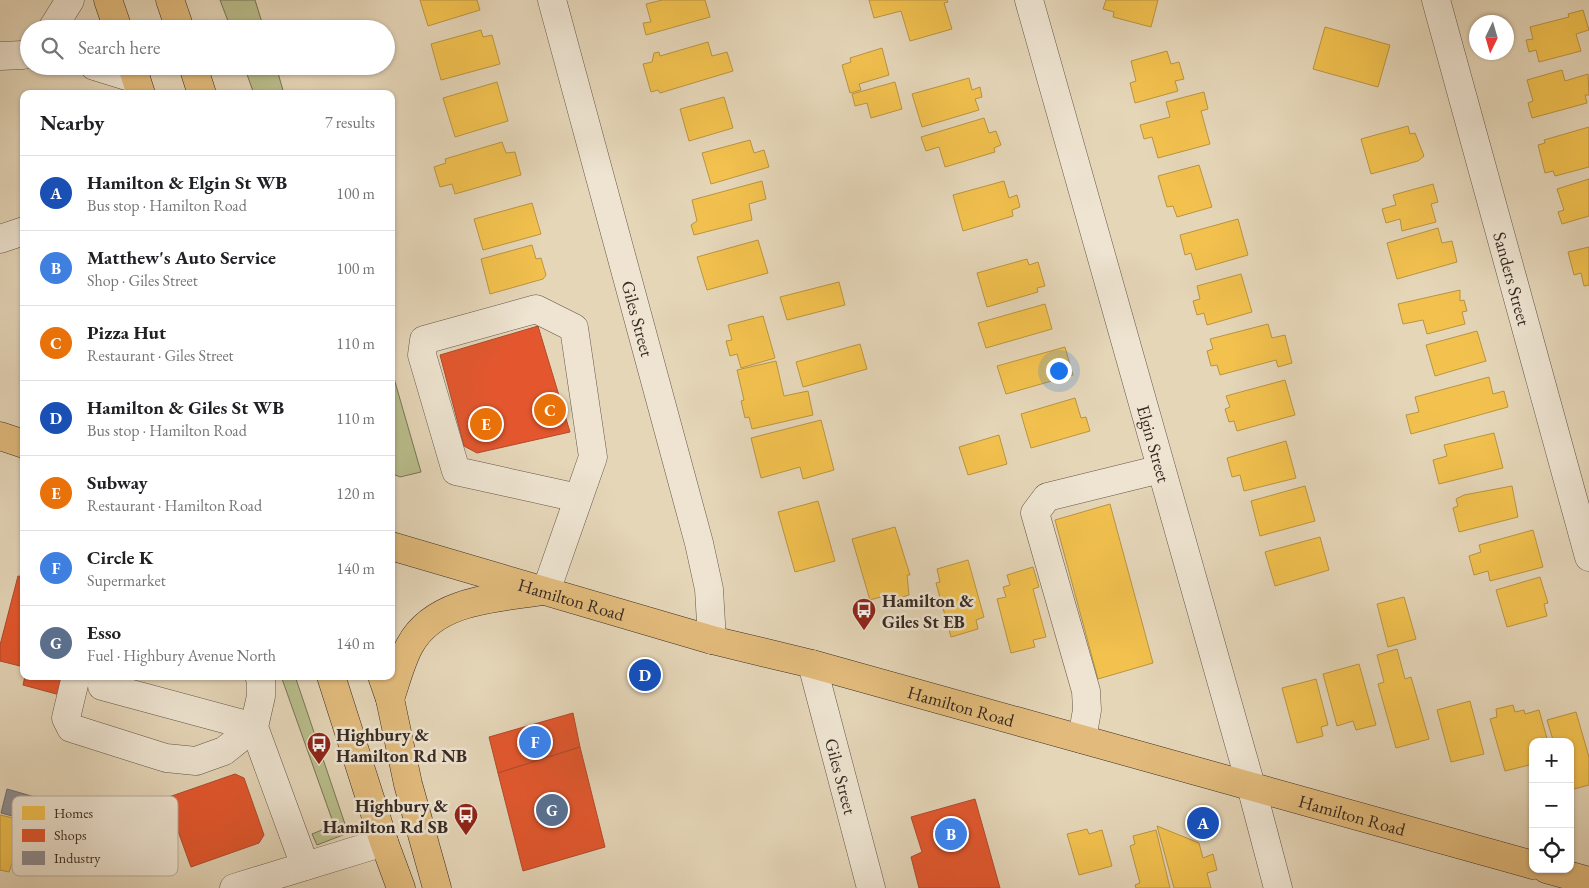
<!DOCTYPE html>
<html lang="en">
<head>
<meta charset="utf-8">
<style>
	:root { --surface:#fff; --page:#f6f6f6; --text:#202124; --muted:#757577; --line:#e0e0e0; --accent:#111827 }
	body { margin:0; font-family:"EB Garamond",serif; background:var(--page); color:var(--text) }
	.controls { position:absolute; right:15px; bottom:15px; display:grid; overflow:hidden; border-radius:10px; box-shadow:0 1px 4px #0004 }
	.controls button { width:45px; height:45px; display:grid; place-items:center; padding:0; border:0; border-bottom:1px solid var(--line); background:var(--surface); color:var(--text); font:25px sans-serif }
	.compass { position:absolute; left:1469px; top:15px; width:45px; height:45px; border-radius:50%; background:var(--surface); box-shadow:0 1px 4px #0004; rotate:185deg }
	.you { position:absolute; left:1058px; top:370px; width:18px; height:18px; margin:-12px; border:4px solid #fff; border-radius:50%; background:#1a73e8; box-shadow:0 0 0 8px #1a73e833 }
	.badge { display:grid; place-items:center; width:32px; height:32px; border-radius:50%; background:var(--accent); color:#fff; font-size:16px; font-weight:700 }
	.pin { position:absolute; translate:-50% -50%; border:2px solid #fff; box-shadow:0 1px 5px #0006 }
	.list { margin:0; padding:0; list-style:none }
	h2 { display:flex; justify-content:space-between; align-items:center; height:65px; margin:0; padding:0 20px; font-size:21px }
	h2 small { font-size:16px; font-weight:400; color:var(--muted) }
	.list li { display:grid; grid-template-columns:32px 1fr auto; gap:15px; align-items:center; box-sizing:border-box; height:75px; padding:0 20px; border-top:1px solid var(--line) }
	.list b { display:block; font-size:19px; white-space:nowrap }
	.list p { margin:0; font-size:16px; white-space:nowrap; color:var(--muted) }
	.list em { font-size:16px; font-style:normal; color:var(--muted) }
	.icon { flex:none; width:28px; height:28px; fill:none; stroke:currentColor; stroke-width:2; stroke-linecap:round; stroke-linejoin:round }
	.map { position:relative; flex:none; width:1589px; height:888px; overflow:hidden }
	.search { position:absolute; background:var(--surface); box-shadow:0 1px 4px #0004; left:20px; top:20px; width:375px; height:55px; display:flex; align-items:center; gap:12px; box-sizing:border-box; padding:0 18px; border-radius:28px; color:var(--muted); font-size:19px }
	.panel { position:absolute; background:var(--surface); box-shadow:0 1px 4px #0004; left:20px; top:90px; width:375px; height:590px; border-radius:10px }
	.map>svg:first-child { display:block }
	.green { fill:#b9bd8b; stroke:#787457 }
	.homes { fill:#f2c14e; stroke:#ba9441 }
	.shops { fill:#e4572e; stroke:#b04a2b }
	.industry { fill:#8d8d92; stroke:#736f71 }
	.lines { fill:none; stroke-linecap:round; stroke-linejoin:round }
	.minor-casing { stroke:#625548; stroke-width:29 }
	.major-casing { stroke:#372a23; stroke-width:29 }
	.minor { stroke:#eee4d1; stroke-width:28 }
	.major { stroke:#e2bb7c; stroke-width:28 }
	.labels { text-anchor:middle; dominant-baseline:central; stroke-width:5; stroke-linejoin:round; paint-order:stroke }
	.street-label { font-size:18px; fill:#372a23; stroke:#eee4d1 }
	.poi-label { font-size:18px; font-weight:bold; fill:#372a23; stroke:#eee4d1; text-anchor:start }
	.key { fill:#eee4d1; stroke:#b7ac9d; stroke-width:1 }
	.key-label { font-size:14px; fill:#372a23 }
</style>
</head>
<body>
<div class="map">
<svg width="1589" height="888" viewBox="0 0 1589 888">
	<rect width="100%" height="100%" fill="#e5d6b8"/>
	<filter id="stains"><feTurbulence type="fractalNoise" baseFrequency=".004" numOctaves="4"/><feColorMatrix values="0 0 0 0 .2 0 0 0 0 .09 0 0 0 0 .02 0 0 0 .5 -.17"/></filter>
	<radialGradient id="worn" r=".72"><stop offset=".6" stop-color="#630" stop-opacity="0"/><stop offset="1" stop-color="#630" stop-opacity=".3"/></radialGradient>
	<g class="green">
		<polygon points="220,0 255,0 264,29 231,29"/>
		<polygon points="244,66 276,66 284,94 254,94"/>
		<polygon points="391,368 421,472 400,477 391,473"/>
		<polygon points="281,676 295,676 348,833 317,845 312,834 334,825"/>
	</g>
	<g class="homes">
		<polygon points="420,0 477,0 480,10 428,26"/>
		<polygon points="662,0 705,0 710,17 646,35 643,23 651,22 646,4"/>
		<polygon points="869,0 947,0 948,2 944,3 952,29 910,41 901,11 874,18"/>
		<polygon points="1106,0 1158,0 1151,27 1113,17 1114,12 1103,9"/>
		<polygon points="1583,10 1589,30 1576,34 1581,51 1539,62 1536,50 1529,52 1526,40 1533,39 1530,27 1569,17 1568,14"/>
		<polygon points="1325,27 1390,45 1378,87 1313,69"/>
		<polygon points="481,30 483,37 492,35 500,64 441,80 431,44"/>
		<polygon points="708,42 712,56 727,52 733,71 660,93 658,90 651,92 643,64 652,62 654,53 659,52 660,56"/>
		<polygon points="882,48 889,75 859,84 861,90 850,93 842,65 851,62 850,58"/>
		<polygon points="1167,51 1171,64 1179,62 1184,79 1175,81 1178,91 1135,103 1130,83 1136,81 1131,61"/>
		<polygon points="1562,70 1565,81 1588,74 1589,95 1585,95 1587,103 1532,118 1528,103 1533,101 1527,80"/>
		<polygon points="969,78 972,90 980,87 982,97 975,99 979,110 922,127 912,94"/>
		<polygon points="497,82 508,121 455,137 443,98"/>
		<polygon points="895,82 902,109 871,118 867,103 855,106 852,94"/>
		<polygon points="1204,92 1208,109 1201,111 1210,144 1158,158 1152,137 1144,139 1140,125 1170,117 1166,102"/>
		<polygon points="724,97 733,128 689,141 680,109"/>
		<polygon points="984,118 989,133 996,131 1001,145 994,148 995,152 945,167 939,147 926,151 921,137"/>
		<polygon points="1408,126 1410,134 1415,133 1424,156 1418,161 1371,174 1361,139"/>
		<polygon points="1589,127 1589,167 1555,176 1553,171 1545,173 1538,145 1545,143 1544,140"/>
		<polygon points="750,140 754,153 764,150 769,167 711,184 702,153"/>
		<polygon points="502,142 506,153 515,152 521,175 455,194 452,184 440,187 434,167 446,163 445,159"/>
		<polygon points="1199,165 1212,207 1177,217 1173,206 1167,207 1158,176"/>
		<polygon points="1589,179 1589,216 1562,224 1558,212 1564,210 1557,189"/>
		<polygon points="762,181 766,199 749,204 752,220 694,235 691,225 697,221 692,200"/>
		<polygon points="1004,181 1009,198 1017,195 1020,207 1012,210 1013,216 963,231 953,195"/>
		<polygon points="1433,184 1438,202 1431,204 1436,222 1402,231 1400,219 1386,223 1382,209 1396,205 1393,195"/>
		<polygon points="532,203 541,234 483,250 474,219"/>
		<polygon points="1238,219 1248,255 1196,270 1191,253 1185,255 1180,235"/>
		<polygon points="1438,228 1442,243 1452,241 1457,262 1397,279 1387,243"/>
		<polygon points="758,240 768,273 707,290 697,257"/>
		<polygon points="532,245 536,259 541,258 546,275 543,279 490,294 481,259"/>
		<polygon points="1589,247 1589,285 1584,286 1581,273 1574,275 1568,252"/>
		<polygon points="1027,259 1029,265 1038,262 1045,286 1037,288 1038,292 987,307 977,273"/>
		<polygon points="1241,274 1252,312 1207,325 1204,313 1197,315 1193,301 1200,299 1197,286"/>
		<polygon points="839,282 845,305 787,320 780,297"/>
		<polygon points="1460,290 1460,301 1464,300 1467,311 1462,312 1465,324 1427,334 1423,320 1403,324 1398,304"/>
		<polygon points="1045,304 1052,329 986,348 978,323"/>
		<polygon points="763,316 775,358 741,368 737,354 730,356 726,341 732,340 728,325"/>
		<polygon points="1268,324 1272,338 1285,335 1292,363 1278,367 1276,360 1220,375 1217,365 1211,366 1207,351 1213,349 1210,339"/>
		<polygon points="1477,331 1486,361 1435,376 1426,345"/>
		<polygon points="860,344 867,369 803,387 796,362"/>
		<polygon points="1065,347 1073,375 1006,394 997,366"/>
		<polygon points="776,361 784,396 808,391 813,415 752,429 749,417 745,418 741,401 744,400 737,370"/>
		<polygon points="1489,377 1493,394 1504,391 1508,407 1411,434 1406,415 1419,412 1415,397"/>
		<polygon points="1285,380 1295,415 1237,431 1234,421 1229,422 1225,409 1230,407 1226,396"/>
		<polygon points="1075,398 1081,418 1086,417 1090,431 1031,448 1021,414"/>
		<polygon points="821,420 834,470 803,479 800,467 761,478 751,438"/>
		<polygon points="1494,433 1503,468 1439,484 1433,460 1447,456 1444,445"/>
		<polygon points="999,435 1007,464 968,475 959,447"/>
		<polygon points="1286,441 1296,478 1244,491 1240,475 1232,477 1227,458"/>
		<polygon points="1305,486 1315,521 1260,536 1251,501"/>
		<polygon points="1512,486 1518,517 1459,532 1453,508 1458,506 1456,499 1464,495"/>
		<polygon points="818,501 835,561 795,572 778,512"/>
		<polygon points="1110,504 1153,663 1098,679 1055,520"/>
		<polygon points="895,527 910,575 907,575 909,595 889,601 887,595 870,600 852,539"/>
		<polygon points="1533,530 1543,567 1490,581 1488,571 1474,575 1469,556 1481,552 1479,545"/>
		<polygon points="1320,537 1329,570 1275,586 1265,552"/>
		<polygon points="968,560 984,617 976,620 978,629 951,637 936,583 940,582 937,569"/>
		<polygon points="1033,567 1039,587 1033,589 1046,637 1033,640 1035,647 1011,653 997,599 1006,597 1003,587 1010,585 1007,575"/>
		<polygon points="1540,577 1548,603 1544,604 1547,616 1507,627 1496,590"/>
		<polygon points="1404,597 1416,639 1388,647 1377,604"/>
		<polygon points="1397,649 1405,679 1411,677 1429,739 1396,748 1378,684 1384,682 1377,655"/>
		<polygon points="1359,664 1376,725 1356,730 1353,721 1337,726 1323,674"/>
		<polygon points="1316,679 1328,725 1321,727 1323,736 1297,743 1282,688"/>
		<polygon points="1470,701 1484,754 1451,762 1437,710"/>
		<polygon points="1513,705 1515,712 1524,710 1525,714 1539,710 1548,742 1533,742 1533,764 1505,771 1490,719 1497,717 1496,709"/>
		<polygon points="1576,712 1589,757 1589,785 1570,790 1570,742 1549,742 1553,740 1547,720"/>
		<polygon points="0,815 31,822 25,855 16,852 9,872 0,870"/>
		<polygon points="1157,826 1199,843 1203,858 1213,854 1217,870 1207,873 1211,888 1174,888"/>
		<polygon points="1087,829 1089,834 1102,830 1112,866 1079,875 1067,834"/>
		<polygon points="1156,830 1170,888 1136,888 1135,885 1140,883 1130,846 1135,844 1133,836"/>
	</g>
	<g class="shops">
		<polygon points="538,326 570,432 477,453 464,446 440,355"/>
		<polygon points="18,576 24,577 24,667 0,661 0,645"/>
		<polygon points="25,676 65,676 60,695 23,685"/>
		<polygon points="573,713 580,747 498,773 489,737"/>
		<polygon points="580,747 605,847 523,871 498,773"/>
		<polygon points="235,774 244,778 264,835 259,843 191,867 166,798"/>
		<polygon points="975,799 1000,888 919,888 911,857 922,852 911,817"/>
	</g>
	<polygon class="industry" points="7,789 49,801 43,824 1,813"/>
	<g class="lines">
		<defs>
			<g id="minor">
				<path id="s1" d="M552 0 699 543 709 589 712 640"/>
				<path id="s2" d="M1029 0 1251 786 1278 888"/>
				<path id="s3" d="M1436 0 1589 557"/>
				<polyline points="52,29 70,0"/>
				<polyline points="0,56 23,55"/>
				<polyline points="94,66 136,79"/>
				<polyline points="0,239 24,231"/>
				<polyline points="546,591 593,457 574,328 536,309 424,340 422,355 456,471 578,498"/>
				<path id="s4" d="M812 664 871 888"/>
				<polyline points="76,676 66,718 71,728 166,758 196,761 224,751 254,727"/>
				<polyline points="259,676 261,680 261,696 254,727 305,866"/>
				<polyline points="102,686 254,727"/>
				<polyline points="1082,739 1087,710 1086,691 1035,513 1047,497 1161,469"/>
				<polyline points="234,888 384,842"/>
			</g>
			<g id="major">
				<polyline points="108,0 118,29"/>
				<polyline points="170,0 180,29"/>
				<polyline points="132,66 141,94"/>
				<polyline points="193,66 202,94"/>
				<polyline points="0,436 24,444"/>
				<path id="s5" d="M391 546 712 640 812 664 1533 865"/>
				<polyline points="331,676 384,842 401,888"/>
				<polyline points="382,676 390,699 408,784 437,888"/>
				<path d="M390 699C396 682 401 661 410 645 434 601 493 598 537 592"/>
				<polyline points="1546,869 1589,881"/>
			</g>
		</defs>
		<use href="#minor" class="minor-casing"/>
		<use href="#major" class="major-casing"/>
		<use href="#minor" class="minor"/>
		<use href="#major" class="major"/>
	</g>
	<defs>
		<symbol id="bus-pin" viewBox="-11 -11 22 30"><path d="M0 17L-7.5 6A9.5 9.5 0 1 1 7.5 6Z" fill="#8f2418" stroke="#eee4d1"/><path d="M-5-6H5V4H4V6H2V4H-2V6H-4V4H-5ZM-3.5-4V0h7V-4ZM-3.5 1.2v1.5H-2V1.2ZM2 1.2v1.5H3.5V1.2Z" fill="#fff"/></symbol>
	</defs>
	<g fill-rule="evenodd">
		<use href="#bus-pin" x="850" y="596" width="28" height="38"/>
		<use href="#bus-pin" x="305" y="730" width="28" height="38"/>
		<use href="#bus-pin" x="452" y="801" width="28" height="38"/>
	</g>
	<g class="labels">
		<g class="street-label">
			<text stroke="none"><textPath href="#s3" startOffset="289">Sanders Street</textPath></text>
			<text stroke="none"><textPath href="#s1" startOffset="330">Giles Street</textPath></text>
			<text stroke="none"><textPath href="#s2" startOffset="461">Elgin Street</textPath></text>
			<text stroke="none"><textPath href="#s5" startOffset="188">Hamilton Road</textPath></text>
			<text stroke="none"><textPath href="#s5" startOffset="592">Hamilton Road</textPath></text>
			<text stroke="none"><textPath href="#s4" startOffset="116">Giles Street</textPath></text>
			<text stroke="none"><textPath href="#s5" startOffset="998">Hamilton Road</textPath></text>
		</g>
		<g class="poi-label">
			<text x="882" y="600">Hamilton &amp;<tspan x="882" dy="21">Giles St EB</tspan></text>
			<text x="336" y="734">Highbury &amp;<tspan x="336" dy="21">Hamilton Rd NB</tspan></text>
			<text x="448" y="805" text-anchor="end">Highbury &amp;<tspan x="448" dy="21">Hamilton Rd SB</tspan></text>
		</g>
	</g>
	<rect x="12" y="796" width="166" height="80" rx="8" class="key"/>
	<rect x="22" y="806" width="23" height="14" fill="#f2c14e"/>
	<rect x="22" y="829" width="23" height="13" fill="#e4572e"/>
	<rect x="22" y="851" width="23" height="14" fill="#8d8d92"/>
	<g class="key-label">
		<text x="54" y="818">Homes</text>
		<text x="54" y="840">Shops</text>
		<text x="54" y="863">Industry</text>
	</g>
	<rect width="100%" height="100%" filter="url(#stains)"/>
	<rect width="100%" height="100%" fill="url(#worn)"/>
</svg>
<div class="controls">
<button>+</button>
<button>−</button>
<button><svg class="icon" aria-label="locate" viewBox="0 0 24 24"><circle cx="12" cy="12" r="6"/><path d="M12 2v4M12 18v4M2 12h4M18 12h4"/></svg></button>
</div>
<svg class="compass" viewBox="-18 -18 36 36"><path d="M0-13l5 13h-10z" fill="#e53935"/><path d="M0 13l5-13h-10z" fill="#757577"/></svg>
<div class="you"></div>
<div class="pin badge" style="left:1203px;top:823px;background:#1a4fb4">A</div>
<div class="pin badge" style="left:951px;top:834px;background:#3f7fe0">B</div>
<div class="pin badge" style="left:550px;top:410px;background:#e8710a">C</div>
<div class="pin badge" style="left:645px;top:675px;background:#1a4fb4">D</div>
<div class="pin badge" style="left:486px;top:424px;background:#e8710a">E</div>
<div class="pin badge" style="left:535px;top:742px;background:#3f7fe0">F</div>
<div class="pin badge" style="left:552px;top:810px;background:#5c6f8a">G</div>
<div class="search"><svg class="icon" aria-label="search" viewBox="0 0 24 24"><circle cx="10" cy="10" r="6"/><path d="M15 15l6 6"/></svg>Search here</div>
<section class="panel">
<h2>Nearby<small>7 results</small></h2>
<ul class="list">
<li><span class="badge" style="background:#1a4fb4">A</span><div><b>Hamilton &amp; Elgin St WB</b><p>Bus stop · Hamilton Road</p></div><em>100 m</em></li>
<li><span class="badge" style="background:#3f7fe0">B</span><div><b>Matthew's Auto Service</b><p>Shop · Giles Street</p></div><em>100 m</em></li>
<li><span class="badge" style="background:#e8710a">C</span><div><b>Pizza Hut</b><p>Restaurant · Giles Street</p></div><em>110 m</em></li>
<li><span class="badge" style="background:#1a4fb4">D</span><div><b>Hamilton &amp; Giles St WB</b><p>Bus stop · Hamilton Road</p></div><em>110 m</em></li>
<li><span class="badge" style="background:#e8710a">E</span><div><b>Subway</b><p>Restaurant · Hamilton Road</p></div><em>120 m</em></li>
<li><span class="badge" style="background:#3f7fe0">F</span><div><b>Circle K</b><p>Supermarket</p></div><em>140 m</em></li>
<li><span class="badge" style="background:#5c6f8a">G</span><div><b>Esso</b><p>Fuel · Highbury Avenue North</p></div><em>140 m</em></li>
</ul>
</section>
</div>
</body>
</html>
